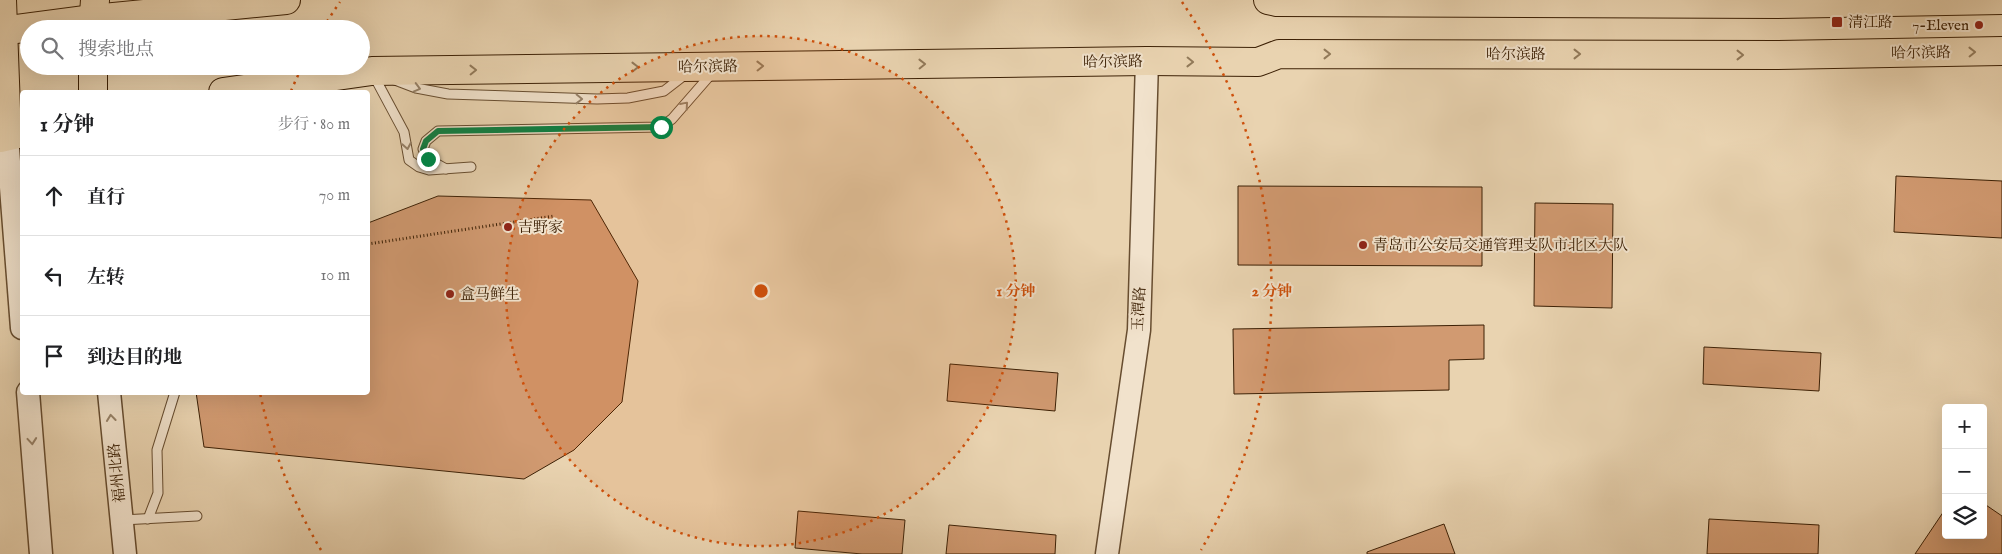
<!DOCTYPE html>
<html lang="zh">
<head>
<meta charset="utf-8">
<style>
	:root { --surface:#fff; --page:#f6f6f6; --text:#202124; --muted:#757577; --line:#e0e0e0 }
	body { margin:0; font-family:"IM FELL English","Noto Serif SC",serif; background:var(--page); color:var(--text) }
	.controls { position:absolute; right:15px; bottom:15px; display:grid; overflow:hidden; border-radius:5px; box-shadow:0 5px 20px #0002 }
	.controls button { width:45px; height:45px; display:grid; place-items:center; padding:0; border:0; border-bottom:1px solid var(--line); background:var(--surface); color:var(--text); font:25px sans-serif }
	.stop { position:absolute; width:15px; height:15px; margin:-11px; border:4px solid #0b8043; border-radius:50%; background:#fff }
	.stop.end { background:#0b8043; border-color:#fff; box-shadow:0 1px 5px #0008 }
	.list { margin:0; padding:0; list-style:none }
	h2 { display:flex; justify-content:space-between; align-items:center; height:65px; margin:0; padding:0 20px; font-size:21px }
	h2 small { font-size:16px; font-weight:400; color:var(--muted) }
	.list li { display:grid; grid-template-columns:32px 1fr auto; gap:15px; align-items:center; box-sizing:border-box; height:80px; padding:0 20px; border-top:1px solid var(--line) }
	.list b { display:block; font-size:19px; white-space:nowrap }
	.list em { font-size:16px; font-style:normal; color:var(--muted) }
	.icon { flex:none; width:28px; height:28px; fill:none; stroke:currentColor; stroke-width:2; stroke-linecap:round; stroke-linejoin:round }
	.map { position:relative; flex:none; width:2002px; height:554px; overflow:hidden }
	.search { position:absolute; background:var(--surface); box-shadow:0 5px 20px #0002; left:20px; top:20px; width:350px; height:55px; display:flex; align-items:center; gap:12px; box-sizing:border-box; padding:0 18px; border-radius:28px; color:var(--muted); font-size:19px }
	.panel { position:absolute; background:var(--surface); box-shadow:0 5px 20px #0002; left:20px; top:90px; width:350px; height:305px; border-radius:5px }
	.map>svg:first-child { display:block }
	.building { fill:#d19a71; stroke:#3c2005 }
	.lines { fill:none; stroke-linecap:round; stroke-linejoin:round }
	.service-casing { stroke:#674d30; stroke-width:11 }
	.tertiary-casing { stroke:#674d30; stroke-width:25 }
	.primary-casing { stroke:#3c2005; stroke-width:30 }
	.trunk-casing { stroke:#3c2005; stroke-width:30 }
	.path { stroke:#3c2005; stroke-width:3; stroke-dasharray:1 2.5; stroke-linecap:butt }
	.service { stroke:#f1e2cc; stroke-width:9 }
	.tertiary { stroke:#f1e2cc; stroke-width:22 }
	.primary { stroke:#e9d3b0; stroke-width:28 }
	.trunk { stroke:#e9d3b0; stroke-width:28 }
	.oneway { stroke:#927a5a }
	.oneway2 { stroke:#968168 }
	.route { stroke:#0b8043; stroke-width:6 }
	.ring { fill:none; stroke:#ce500b; stroke-width:2.5; stroke-dasharray:2.5 5 }
	.poi-dot { fill:#8f2418; stroke:#f1e2cc; stroke-width:2 }
	.labels { text-anchor:middle; dominant-baseline:central; stroke-width:4; stroke-linejoin:round; paint-order:stroke }
	.poi-label { font-size:15px; fill:#3c2005; stroke:#f1e2cc; text-anchor:start }
	.street-label { font-size:15px; fill:#3c2005; stroke:#f1e2cc }
	.centre { fill:#ce500b; stroke:#f1e2cc; stroke-width:2.5 }
	.ring-label { font-size:15px; text-anchor:middle; font-weight:bold; fill:#ce500b; stroke:#f1e2cc; stroke-width:4; stroke-linejoin:round; paint-order:stroke }
</style>
</head>
<body>
<div class="map">
<svg width="2002" height="554" viewBox="0 0 2002 554">
	<rect width="100%" height="100%" fill="#e9d3b0"/>
	<filter id="stains"><feTurbulence type="fractalNoise" baseFrequency=".004" numOctaves="4"/><feColorMatrix values="0 0 0 0 .2 0 0 0 0 .09 0 0 0 0 .02 0 0 0 .5 -.17"/></filter>
	<radialGradient id="worn" r=".72"><stop offset=".6" stop-color="#630" stop-opacity="0"/><stop offset="1" stop-color="#630" stop-opacity=".3"/></radialGradient>
	<g class="building">
		<polygon points="1896,176 2002,181 2002,238 1894,232"/>
		<polygon points="1238,186 1482,187 1482,266 1238,265"/>
		<polygon points="438,196 591,200 638,281 622,402 574,450 524,479 204,447 196,392 368,392 368,223"/>
		<polygon points="1535,203 1613,204 1612,308 1534,306"/>
		<polygon points="1484,325 1484,359 1449,360 1449,390 1234,394 1233,329"/>
		<polygon points="1704,347 1821,353 1819,391 1703,384"/>
		<polygon points="950,364 1058,373 1055,411 947,401"/>
		<polygon points="1983,503 2002,516 2002,554 1915,554 1946,508 1946,535 1983,535"/>
		<polygon points="798,511 905,520 902,554 862,554 795,548"/>
		<polygon points="1709,519 1819,525 1818,554 1707,554"/>
		<polygon points="1444,524 1455,554 1367,554 1367,552"/>
		<polygon points="949,525 1056,535 1055,554 946,554"/>
	</g>
	<g class="lines">
		<defs>
			<g id="service">
				<polyline points="374,76 404,132 409,160 419,167 429,170 471,167"/>
				<polyline points="395,80 416,88 448,94 597,99 628,98 664,91 686,74"/>
				<polyline points="446,169 428,159 423,149 426,141 438,131 661,127 672,119 713,72"/>
				<polyline points="148,519 158,493 157,450 175,392"/>
				<polyline points="122,520 197,516"/>
			</g>
			<g id="tertiary">
				<polyline points="7,136 22,328"/>
				<polyline points="28,392 41,554"/>
				<polyline points="109,392 125,554"/>
				<polyline points="1107,554 1139,330 1147,61"/>
			</g>
			<g id="primary">
				<polyline points="2,0 7,136"/>
				<polyline points="93,29 95,0"/>
				<polyline points="93,92 93,66"/>
			</g>
			<g id="trunk">
				<polyline points="1268,0 1277,2 1777,4 2002,0"/>
				<polyline points="0,31 93,19 286,0"/>
				<polyline points="223,92 372,71 1147,61 1258,62 1279,54 1778,55 2002,51"/>
				<polyline points="0,138 22,133"/>
			</g>
		</defs>
		<use href="#service" class="service-casing"/>
		<use href="#tertiary" class="tertiary-casing"/>
		<use href="#primary" class="primary-casing"/>
		<use href="#trunk" class="trunk-casing"/>
		<polyline class="path" points="368,244 554,216"/>
		<use href="#service" class="service"/>
		<use href="#tertiary" class="tertiary"/>
		<use href="#primary" class="primary"/>
		<use href="#trunk" class="trunk"/>
	</g>
	<defs><path id="oneway-chevron" d="M-2-3.5L2.5 0L-2 3.5" fill="none" stroke-width="1.6" stroke-linecap="round" stroke-linejoin="round" transform="scale(1.25)"/></defs>
	<g class="oneway">
		<use href="#oneway-chevron" transform="translate(1972 52) rotate(-1)"/>
		<use href="#oneway-chevron" transform="translate(1327 54)"/>
		<use href="#oneway-chevron" transform="translate(1577 54)"/>
		<use href="#oneway-chevron" transform="translate(1740 55)"/>
		<use href="#oneway-chevron" transform="translate(1190 62) rotate(1)"/>
		<use href="#oneway-chevron" transform="translate(922 64) rotate(-1)"/>
		<use href="#oneway-chevron" transform="translate(760 66) rotate(-1)"/>
		<use href="#oneway-chevron" transform="translate(635 67) rotate(-1)"/>
		<use href="#oneway-chevron" transform="translate(473 70) rotate(-1)"/>
	</g>
	<g class="oneway2">
		<use href="#oneway-chevron" transform="translate(417 88) rotate(15)"/>
		<use href="#oneway-chevron" transform="translate(579 99) rotate(1)"/>
		<use href="#oneway-chevron" transform="translate(685 105) rotate(-49)"/>
		<use href="#oneway-chevron" transform="translate(407 146) rotate(80)"/>
		<use href="#oneway-chevron" transform="translate(111 418) rotate(-96)"/>
		<use href="#oneway-chevron" transform="translate(32 441) rotate(85)"/>
	</g>
	<g class="lines">
		<polyline class="route" points="428,159 423,149 426,141 438,131 661,127"/>
	</g>
	<circle cx="761" cy="291" r="255" fill="#ce500b" fill-opacity=".12"/>
	<g class="ring">
		<circle cx="761" cy="291" r="255"/>
		<path d="M321 550A511 511 0 0 1 260 393M291 91A511 511 0 0 1 302 67M323 28A511 511 0 0 1 340 2M1182 2A511 511 0 0 1 1201 550"/>
	</g>
	<g class="poi-dot">
		<rect x="1831" y="16" width="12" height="12" rx="2.5"/>
		<circle cx="1979" cy="25" r="5"/>
		<circle cx="508" cy="227" r="5"/>
		<circle cx="1363" cy="245" r="5"/>
		<circle cx="450" cy="294" r="5"/>
	</g>
	<g class="labels">
		<g class="poi-label">
			<text x="1848" y="22">清江路</text>
			<text x="1969" y="25" text-anchor="end">7-Eleven</text>
			<text x="518" y="227">吉野家</text>
			<text x="1373" y="245">青岛市公安局交通管理支队市北区大队</text>
			<text x="460" y="294">盒马鲜生</text>
		</g>
		<g class="street-label">
			<text transform="translate(1921 53) rotate(-1)">哈尔滨路</text>
			<text x="1516" y="54">哈尔滨路</text>
			<text transform="translate(1113 62) rotate(-1)">哈尔滨路</text>
			<text transform="translate(708 67) rotate(-1)">哈尔滨路</text>
			<text transform="translate(1139 309) rotate(-87)">玉潭路</text>
			<text transform="translate(117 473) rotate(-96)">福州北路</text>
		</g>
	</g>
	<circle cx="761" cy="291" r="8" class="centre"/>
	<g class="ring-label">
		<text x="1016" y="296">1 分钟</text>
		<text x="1272" y="296">2 分钟</text>
	</g>
	<rect width="100%" height="100%" filter="url(#stains)"/>
	<rect width="100%" height="100%" fill="url(#worn)"/>
</svg>
<div class="controls">
<button>+</button>
<button>−</button>
<button><svg class="icon" aria-label="layers" viewBox="0 0 24 24"><path d="M12 4l9 5-9 5-9-5zM3 14l9 5 9-5"/></svg></button>
</div>
<div class="stop" style="left:661px;top:127px"></div>
<div class="stop end" style="left:428px;top:159px"></div>
<div class="search"><svg class="icon" aria-label="search" viewBox="0 0 24 24"><circle cx="10" cy="10" r="6"/><path d="M15 15l6 6"/></svg>搜索地点</div>
<section class="panel">
<h2>1 分钟<small>步行 · 80 m</small></h2>
<ul class="list">
<li><svg class="icon" aria-label="ahead" viewBox="0 0 24 24"><path d="M12 20V5M6 11l6-6 6 6"/></svg><div><b>直行</b></div><em>70 m</em></li>
<li><svg class="icon" aria-label="left" viewBox="0 0 24 24"><path d="M17 20v-9H6M10 6l-5 5 5 5"/></svg><div><b>左转</b></div><em>10 m</em></li>
<li><svg class="icon" aria-label="arrive" viewBox="0 0 24 24"><path d="M6 21V4h12l-3 4 3 4H6"/></svg><div><b>到达目的地</b></div></li>
</ul>
</section>
</div>
</body>
</html>
